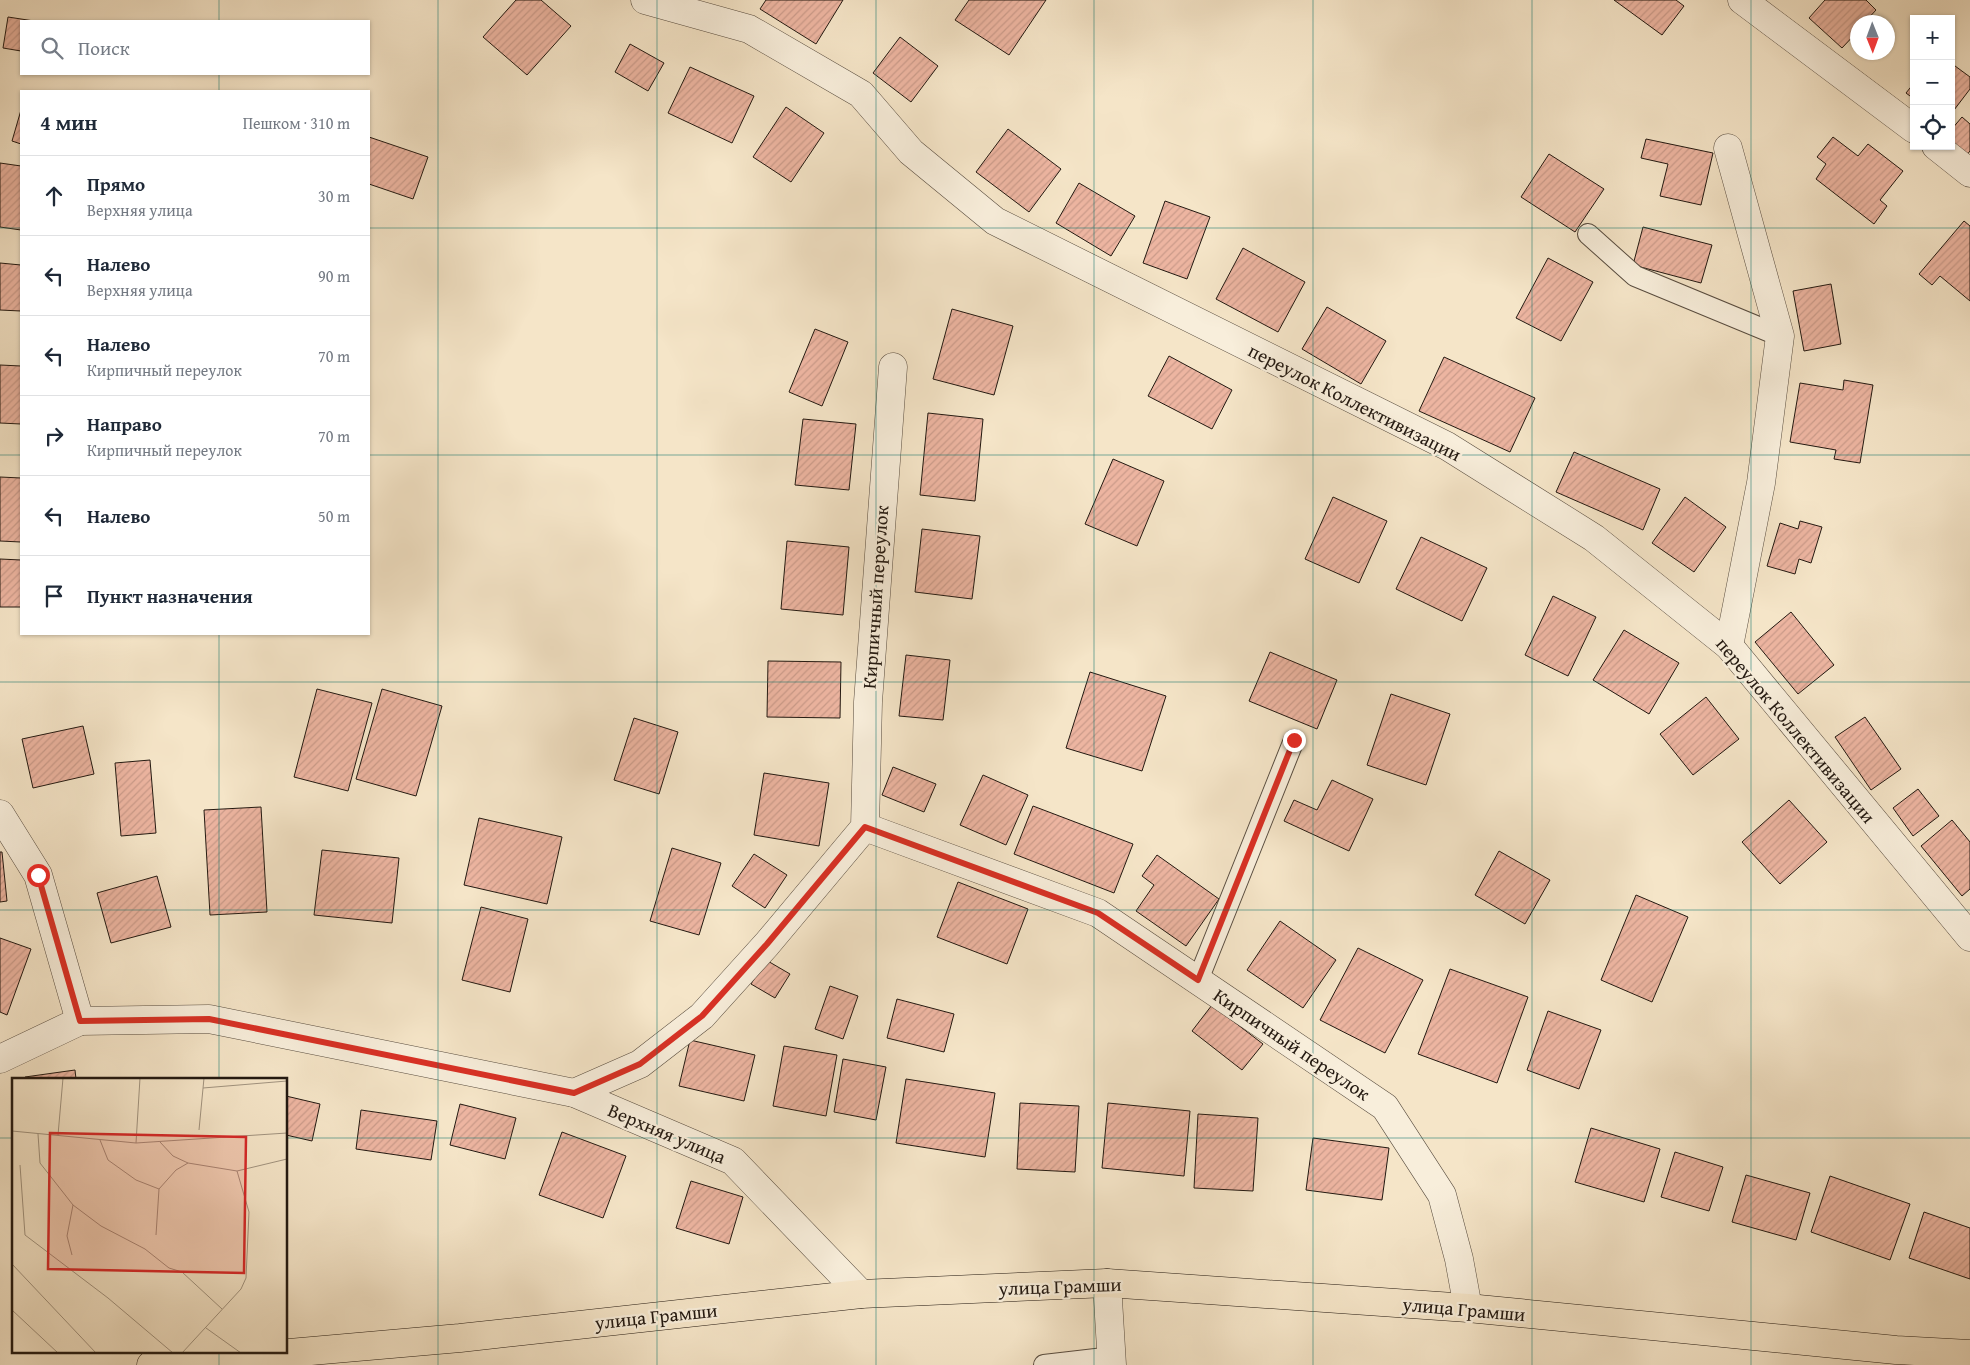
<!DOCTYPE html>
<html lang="ru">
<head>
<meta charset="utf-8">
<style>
	:root { --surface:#fff; --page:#f2f2f3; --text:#1f2937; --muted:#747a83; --line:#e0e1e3 }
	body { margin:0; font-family:"Gentium Book Plus",serif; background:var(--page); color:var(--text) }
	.controls { position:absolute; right:15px; top:15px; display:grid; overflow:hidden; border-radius:0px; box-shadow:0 1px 4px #0004 }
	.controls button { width:45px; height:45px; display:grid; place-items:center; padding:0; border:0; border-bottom:1px solid var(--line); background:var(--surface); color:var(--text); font:25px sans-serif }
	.compass { position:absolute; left:1850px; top:15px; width:45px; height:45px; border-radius:50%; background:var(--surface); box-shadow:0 1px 4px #0004; rotate:179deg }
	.stop { position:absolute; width:15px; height:15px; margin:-11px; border:4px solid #d93025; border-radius:50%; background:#fff }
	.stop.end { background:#d93025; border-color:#fff; box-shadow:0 1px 5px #0008 }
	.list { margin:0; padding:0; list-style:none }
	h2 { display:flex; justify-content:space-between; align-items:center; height:65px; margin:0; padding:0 20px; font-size:21px }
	h2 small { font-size:16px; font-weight:400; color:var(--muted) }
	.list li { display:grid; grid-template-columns:32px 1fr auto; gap:15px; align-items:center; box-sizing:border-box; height:80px; padding:0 20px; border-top:1px solid var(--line) }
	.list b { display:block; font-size:19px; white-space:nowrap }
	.list p { margin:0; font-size:16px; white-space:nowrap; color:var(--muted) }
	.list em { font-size:16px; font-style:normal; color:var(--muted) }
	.icon { flex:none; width:28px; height:28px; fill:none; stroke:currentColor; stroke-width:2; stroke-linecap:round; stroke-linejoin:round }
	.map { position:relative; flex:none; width:1970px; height:1365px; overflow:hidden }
	.search { position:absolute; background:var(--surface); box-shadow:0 1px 4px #0004; left:20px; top:20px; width:350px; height:55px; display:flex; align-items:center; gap:12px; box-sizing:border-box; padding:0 18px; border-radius:0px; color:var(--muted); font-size:19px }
	.panel { position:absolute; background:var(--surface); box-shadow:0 1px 4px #0004; left:20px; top:90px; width:350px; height:545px; border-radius:0px }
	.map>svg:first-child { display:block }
	.building { fill:url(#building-hatch); stroke:#231911 }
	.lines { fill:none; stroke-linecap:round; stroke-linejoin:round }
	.service-casing { stroke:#584c3f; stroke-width:22 }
	.minor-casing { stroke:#584c3f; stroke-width:29 }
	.trunk-casing { stroke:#231911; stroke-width:29 }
	.service { stroke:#f8eedb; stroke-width:20 }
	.minor { stroke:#f8eedb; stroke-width:28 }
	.trunk { stroke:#f5e5c8; stroke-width:28 }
	.route { stroke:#d93025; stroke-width:6 }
	.grid { fill:none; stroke:#0f766e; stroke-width:1; stroke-opacity:0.55 }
	.labels { text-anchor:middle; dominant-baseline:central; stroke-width:4.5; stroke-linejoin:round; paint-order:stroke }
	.street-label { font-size:19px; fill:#231911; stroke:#f8eedb }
	.inset-road { fill:none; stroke:#a1937f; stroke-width:1 }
	.view { fill:#d62828; fill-opacity:0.15; stroke:#d62828; stroke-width:2.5 }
	.inset-edge { fill:none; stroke:#231911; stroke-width:2.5 }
</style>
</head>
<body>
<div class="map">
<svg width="1970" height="1365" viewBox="0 0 1970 1365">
	<defs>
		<pattern id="building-hatch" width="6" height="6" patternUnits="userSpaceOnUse" patternTransform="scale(1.25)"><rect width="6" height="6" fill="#edb5a1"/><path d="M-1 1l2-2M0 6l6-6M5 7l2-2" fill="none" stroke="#cb9b8a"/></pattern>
	</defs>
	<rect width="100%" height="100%" fill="#f5e5c8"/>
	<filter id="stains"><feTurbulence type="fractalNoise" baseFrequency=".004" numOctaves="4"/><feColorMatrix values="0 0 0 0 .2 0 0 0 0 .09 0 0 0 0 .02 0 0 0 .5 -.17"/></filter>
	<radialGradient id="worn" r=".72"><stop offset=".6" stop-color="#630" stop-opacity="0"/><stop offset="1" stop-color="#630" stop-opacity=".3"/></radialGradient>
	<g class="building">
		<polygon points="516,0 541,0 571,26 527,75 483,37"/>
		<polygon points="766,0 843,0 816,44 760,9"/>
		<polygon points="969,0 1046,0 1009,55 955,20"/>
		<polygon points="1614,0 1676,0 1684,6 1662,35"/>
		<polygon points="1825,0 1866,0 1876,10 1865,22 1858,22 1858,31 1842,48 1809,18"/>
		<polygon points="8,17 34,21 21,21 21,51 3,48"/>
		<polygon points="900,37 938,66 911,102 873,73"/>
		<polygon points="630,44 664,63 648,91 615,72"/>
		<polygon points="1951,63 1970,77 1970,89 1951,114"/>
		<polygon points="690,67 754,96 732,143 668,113"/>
		<polygon points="1914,83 1914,99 1906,93"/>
		<polygon points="786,107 824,133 791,182 753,157"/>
		<polygon points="21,110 21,144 12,141"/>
		<polygon points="1962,117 1970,124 1970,151 1962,161 1951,146 1951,130"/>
		<polygon points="1008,129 1061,169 1029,212 976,172"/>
		<polygon points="369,137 428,157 413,199 369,184"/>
		<polygon points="1833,137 1858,156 1868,144 1903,171 1880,200 1887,206 1874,224 1816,179 1826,164 1817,157"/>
		<polygon points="1646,139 1713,153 1701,205 1660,196 1668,164 1641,158"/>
		<polygon points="1549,154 1604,189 1575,232 1521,197"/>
		<polygon points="0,163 21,166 21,230 0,227"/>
		<polygon points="1079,183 1135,216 1111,256 1056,223"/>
		<polygon points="1165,201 1210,217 1187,279 1143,263"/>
		<polygon points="1964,221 1970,226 1970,301 1940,276 1932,285 1919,274"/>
		<polygon points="1643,227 1712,245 1701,283 1633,265"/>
		<polygon points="1243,248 1305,282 1278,332 1216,299"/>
		<polygon points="1548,258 1593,282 1561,341 1516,318"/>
		<polygon points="0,263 21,265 21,311 0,310"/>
		<polygon points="1831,284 1841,344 1804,351 1793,291"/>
		<polygon points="1327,307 1386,341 1361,384 1302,349"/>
		<polygon points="952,309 1013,326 994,395 933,379"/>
		<polygon points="815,329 848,342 822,406 789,392"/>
		<polygon points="1169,356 1232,390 1212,429 1148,396"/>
		<polygon points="1444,357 1535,398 1510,452 1419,411"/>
		<polygon points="0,365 21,366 21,424 0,423"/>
		<polygon points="1844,380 1873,385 1860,463 1834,459 1836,450 1790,442 1800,383 1843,390"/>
		<polygon points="928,413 983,419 975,501 920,495"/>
		<polygon points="803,419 856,424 849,490 795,485"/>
		<polygon points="1574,452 1660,489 1643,530 1556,492"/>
		<polygon points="1113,459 1164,481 1137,546 1085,524"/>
		<polygon points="0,477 21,478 21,542 0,541"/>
		<polygon points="1333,497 1387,521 1359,583 1305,559"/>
		<polygon points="1685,497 1726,527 1694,572 1652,543"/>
		<polygon points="1800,521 1822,527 1811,563 1799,559 1795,574 1767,566 1780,523 1798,529"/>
		<polygon points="922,529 980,536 972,599 915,592"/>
		<polygon points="1421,537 1487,568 1462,621 1396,589"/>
		<polygon points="787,541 849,547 843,615 781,609"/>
		<polygon points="0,559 21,560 21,607 0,607"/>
		<polygon points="1553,596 1596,617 1568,676 1525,655"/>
		<polygon points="1791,612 1834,665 1798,694 1755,642"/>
		<polygon points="1624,630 1679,663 1649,714 1593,680"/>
		<polygon points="1270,652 1337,680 1317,729 1249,701"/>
		<polygon points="906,655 950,660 943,720 899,716"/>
		<polygon points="768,661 841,662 840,718 767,717"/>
		<polygon points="1090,672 1166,696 1142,771 1066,748"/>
		<polygon points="317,689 372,703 348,791 294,777"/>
		<polygon points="382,689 442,706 416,796 356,779"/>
		<polygon points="1391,694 1450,714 1426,785 1367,765"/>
		<polygon points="1706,697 1739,739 1693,775 1660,734"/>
		<polygon points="1865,717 1901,769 1871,790 1835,737"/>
		<polygon points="634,718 678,732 659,794 614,780"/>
		<polygon points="83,726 94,774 33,788 22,739"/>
		<polygon points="150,760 156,833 121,836 115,763"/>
		<polygon points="893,767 936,784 924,812 882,795"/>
		<polygon points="764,773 829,783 819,846 754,835"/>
		<polygon points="983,775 1028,795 1006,845 960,825"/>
		<polygon points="1332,780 1373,799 1349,851 1284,821 1294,800 1317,810"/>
		<polygon points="1918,789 1939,816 1913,836 1893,808"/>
		<polygon points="1789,800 1827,842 1780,884 1742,842"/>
		<polygon points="1033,806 1133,844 1114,893 1014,854"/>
		<polygon points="261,807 267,912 210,915 204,810"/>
		<polygon points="479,818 562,837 547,904 464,885"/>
		<polygon points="1952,820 1970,842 1970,889 1962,896 1921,846"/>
		<polygon points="672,848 721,863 699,935 650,921"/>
		<polygon points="322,850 399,858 392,923 314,915"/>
		<polygon points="1499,851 1550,880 1525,924 1475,895"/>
		<polygon points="0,852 2,852 7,901 0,902"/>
		<polygon points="754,854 787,875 765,908 732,886"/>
		<polygon points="1157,855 1219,899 1186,946 1136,911 1154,885 1142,876"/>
		<polygon points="157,876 171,927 111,943 97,893"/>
		<polygon points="958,882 1028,909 1007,964 937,937"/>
		<polygon points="1636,895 1688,917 1652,1002 1601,980"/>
		<polygon points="481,907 528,919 510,992 462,980"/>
		<polygon points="1280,921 1336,960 1303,1008 1247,970"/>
		<polygon points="0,938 31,949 7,1015 0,1012"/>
		<polygon points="1358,948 1423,980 1385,1053 1320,1020"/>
		<polygon points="766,960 790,974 775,998 751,984"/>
		<polygon points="1450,969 1528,997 1497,1083 1418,1054"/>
		<polygon points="830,986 858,996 843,1039 815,1029"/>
		<polygon points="897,999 954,1014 944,1052 887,1038"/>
		<polygon points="1212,1005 1263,1044 1242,1070 1192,1031"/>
		<polygon points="1548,1011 1601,1030 1579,1089 1527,1070"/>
		<polygon points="690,1040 755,1055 744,1101 679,1086"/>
		<polygon points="784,1046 837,1055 826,1116 773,1106"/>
		<polygon points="843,1059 886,1067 876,1120 834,1112"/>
		<polygon points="75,1070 76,1079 25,1079 25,1077"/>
		<polygon points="906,1079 995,1093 985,1157 896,1143"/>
		<polygon points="286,1096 320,1104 312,1141 286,1135"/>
		<polygon points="1020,1103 1079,1106 1075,1172 1017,1169"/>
		<polygon points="1108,1103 1190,1111 1184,1176 1102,1168"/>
		<polygon points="460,1104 516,1118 505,1159 450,1145"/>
		<polygon points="361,1110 437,1121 431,1160 356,1149"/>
		<polygon points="1198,1114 1258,1118 1253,1191 1194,1188"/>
		<polygon points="1591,1128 1660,1149 1644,1202 1575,1182"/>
		<polygon points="562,1132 626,1156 603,1218 539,1195"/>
		<polygon points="1313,1138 1389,1148 1382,1200 1306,1190"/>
		<polygon points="1675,1152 1723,1167 1709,1211 1661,1197"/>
		<polygon points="1746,1175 1810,1193 1796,1240 1732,1222"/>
		<polygon points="1830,1176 1910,1204 1890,1260 1811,1232"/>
		<polygon points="691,1181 743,1197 729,1244 676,1228"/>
		<polygon points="1924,1212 1970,1228 1970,1279 1909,1258"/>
	</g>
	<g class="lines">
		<defs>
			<g id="service">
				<polyline points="1588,234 1635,276 1780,336"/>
				<polyline points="1198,980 1294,740"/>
				<polyline points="1044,1365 1113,1357"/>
			</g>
			<g id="minor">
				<polyline points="645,0 749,29 861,94 911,152 995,221 1447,446 1594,538 1729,646 1970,937"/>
				<polyline points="1742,0 1914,129"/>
				<polyline points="1936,146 1970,173"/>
				<polyline points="1728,148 1780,336 1761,483 1729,646"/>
				<polyline points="0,814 38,875 80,1021 209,1019 574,1093 733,1161 861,1294"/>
				<polyline points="865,827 1098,913 1385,1107 1442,1195 1459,1259 1468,1308"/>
				<polyline points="0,1059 80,1021"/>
				<polyline points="574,1093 640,1064 702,1016 767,944 865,827 868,702 893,367"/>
				<polyline points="1107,1283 1112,1365"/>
			</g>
			<polyline id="trunk" points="151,1365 460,1338 861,1294 1107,1283 1468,1308 1896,1350 1970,1354"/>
		</defs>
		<use href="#service" class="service-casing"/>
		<use href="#minor" class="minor-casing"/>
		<use href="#trunk" class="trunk-casing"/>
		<use href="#service" class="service"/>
		<use href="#minor" class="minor"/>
		<use href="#trunk" class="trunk"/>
	</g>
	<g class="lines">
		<polyline class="route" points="38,875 80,1021 209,1019 574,1093 640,1064 702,1016 767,944 865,827 1098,913 1198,980 1294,740"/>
	</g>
	<path class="grid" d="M219 0V21M438 0V1365M657 0V1365M876 0V1365M1094 0V1365M1313 0V1365M1532 0V1365M1751 0V1365M219 74V91M0 228H21M369 228H1970M0 455H21M369 455H1970M219 634V1079M0 682H1970M0 910H1970M0 1138H14M286 1138H1970M219 1351V1365"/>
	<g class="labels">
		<g class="street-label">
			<text transform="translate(1355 402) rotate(27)">переулок Коллективизации</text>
			<text transform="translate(875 597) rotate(-86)">Кирпичный переулок</text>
			<text transform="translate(1796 730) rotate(50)">переулок Коллективизации</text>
			<text transform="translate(1292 1044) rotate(34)">Кирпичный переулок</text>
			<text transform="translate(667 1133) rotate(23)">Верхняя улица</text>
			<text transform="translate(1060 1286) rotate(-2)">улица Грамши</text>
			<text transform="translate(1464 1309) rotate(5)">улица Грамши</text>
			<text transform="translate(656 1316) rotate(-6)">улица Грамши</text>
		</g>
	</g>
	<g transform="translate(12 1078)">
		<rect width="275" height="275" fill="#f5e5c8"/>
		<path class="inset-road" d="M191 10 275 3M187 52 192 0M0 53 124 65 275 55M26 56 28 85 61 127 89 148 133 171 157 190 170 194 210 231M46 57 51 0M88 62 96 82 124 102 147 111M148 64 161 78 176 85 225 93 237 134 234 200 229 211 170 275M124 65 128 0M8 87 13 157 96 220 161 275M225 93 275 81M144 157 147 111 164 92 176 85M60 177 55 158 61 127M0 186 84 275M0 232 46 275M194 250 229 275"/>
		<path class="view" d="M38 55 234 59 232 195 36 191Z"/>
		<rect width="275" height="275" class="inset-edge"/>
	</g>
	<rect width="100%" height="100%" filter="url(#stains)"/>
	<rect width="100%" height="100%" fill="url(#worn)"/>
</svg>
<div class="controls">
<button>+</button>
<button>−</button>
<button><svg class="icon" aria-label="locate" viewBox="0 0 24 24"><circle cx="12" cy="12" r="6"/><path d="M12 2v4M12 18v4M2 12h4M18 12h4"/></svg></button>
</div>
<svg class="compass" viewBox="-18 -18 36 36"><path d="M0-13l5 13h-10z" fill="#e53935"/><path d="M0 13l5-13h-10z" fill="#747a83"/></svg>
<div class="stop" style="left:38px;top:875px"></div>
<div class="stop end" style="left:1294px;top:740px"></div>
<div class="search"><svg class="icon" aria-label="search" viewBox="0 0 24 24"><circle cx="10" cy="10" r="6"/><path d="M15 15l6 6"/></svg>Поиск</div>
<section class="panel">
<h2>4 мин<small>Пешком · 310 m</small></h2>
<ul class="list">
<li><svg class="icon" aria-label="ahead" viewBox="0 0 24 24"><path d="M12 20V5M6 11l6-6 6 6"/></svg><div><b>Прямо</b><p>Верхняя улица</p></div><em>30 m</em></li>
<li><svg class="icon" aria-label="left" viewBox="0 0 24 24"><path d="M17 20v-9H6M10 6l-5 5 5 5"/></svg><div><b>Налево</b><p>Верхняя улица</p></div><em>90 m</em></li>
<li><svg class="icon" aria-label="left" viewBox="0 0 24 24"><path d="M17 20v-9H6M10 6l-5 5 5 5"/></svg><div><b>Налево</b><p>Кирпичный переулок</p></div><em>70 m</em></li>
<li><svg class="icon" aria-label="right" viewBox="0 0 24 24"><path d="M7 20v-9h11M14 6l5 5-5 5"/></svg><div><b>Направо</b><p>Кирпичный переулок</p></div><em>70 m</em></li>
<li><svg class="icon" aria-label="left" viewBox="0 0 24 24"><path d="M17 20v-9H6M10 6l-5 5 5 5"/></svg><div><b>Налево</b></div><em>50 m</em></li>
<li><svg class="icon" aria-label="arrive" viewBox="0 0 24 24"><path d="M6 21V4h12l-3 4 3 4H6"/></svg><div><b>Пункт назначения</b></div></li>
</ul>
</section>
</div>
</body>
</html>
